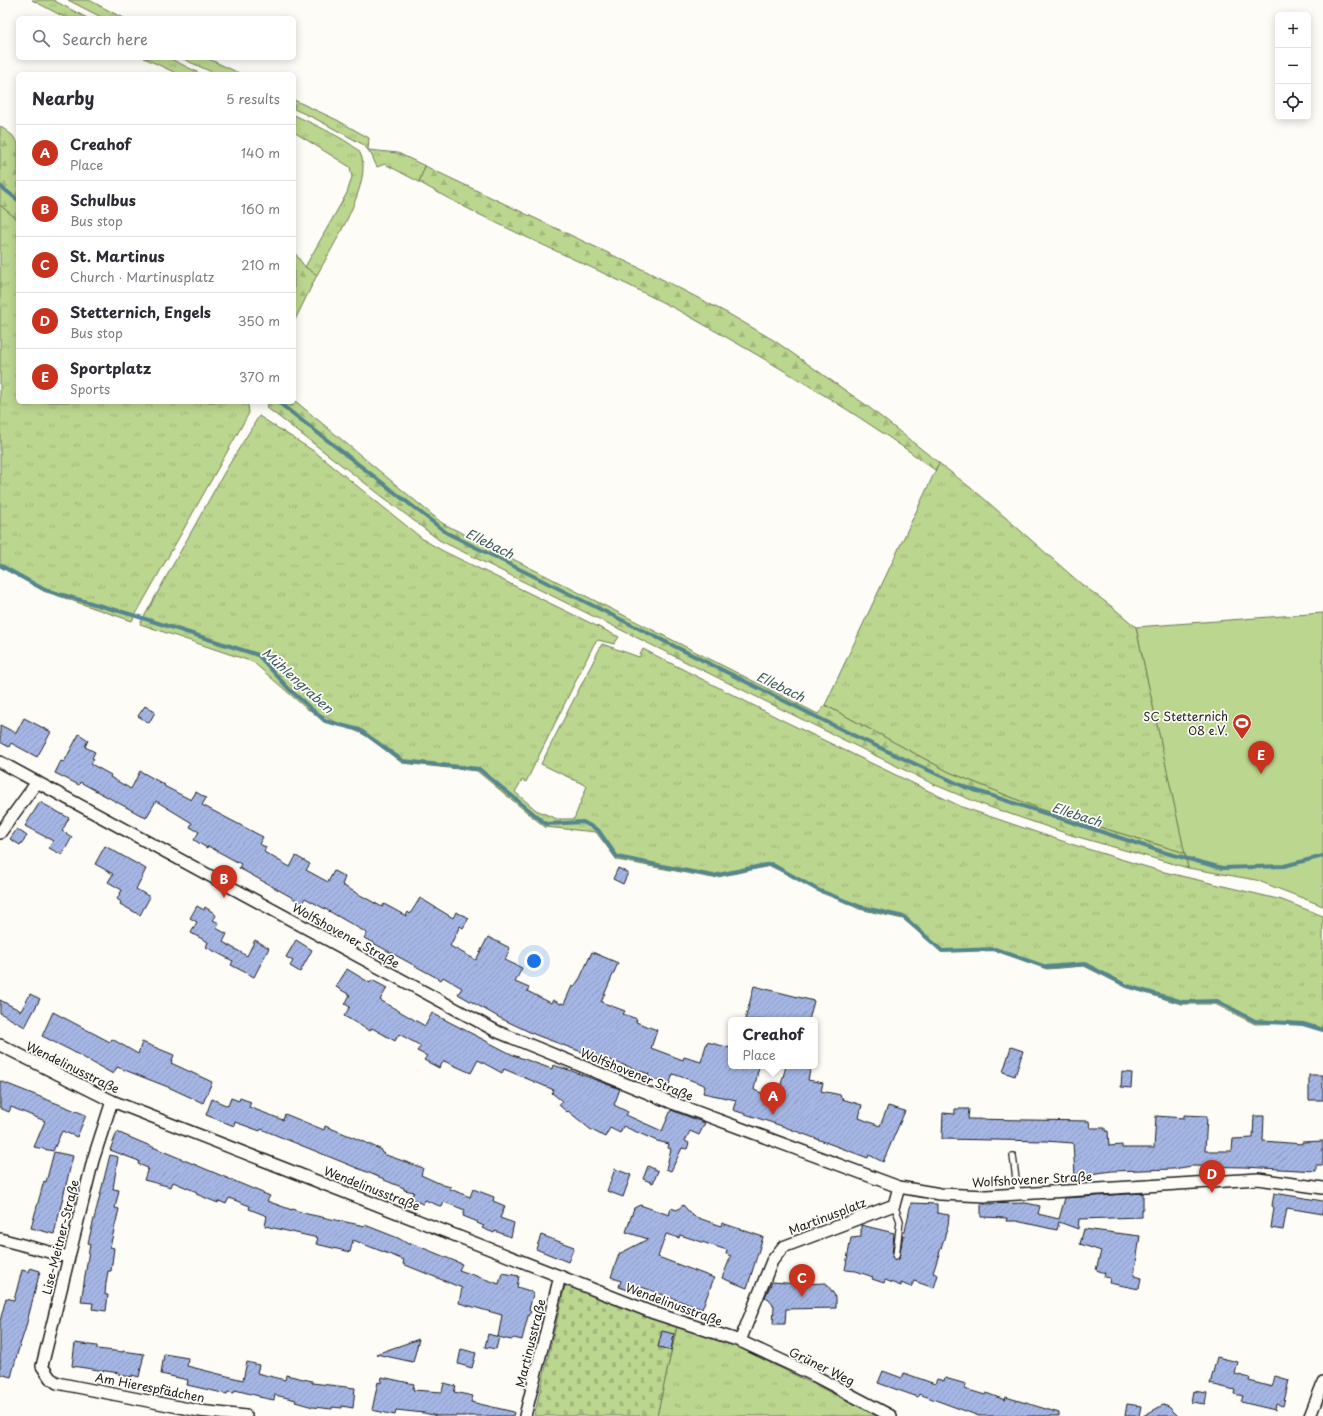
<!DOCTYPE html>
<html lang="en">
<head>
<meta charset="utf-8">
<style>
	:root { --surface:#fff; --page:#f2f2f3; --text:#2b2b33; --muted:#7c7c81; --line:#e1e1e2; --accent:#c8321e }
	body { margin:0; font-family:"Playpen Sans",sans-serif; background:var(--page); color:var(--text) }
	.controls { position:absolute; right:12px; top:12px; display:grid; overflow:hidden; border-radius:6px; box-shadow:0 2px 10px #0003 }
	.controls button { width:36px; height:36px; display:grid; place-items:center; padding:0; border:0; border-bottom:1px solid var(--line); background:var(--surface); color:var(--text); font:20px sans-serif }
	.you { position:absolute; left:534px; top:961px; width:14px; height:14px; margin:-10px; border:3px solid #fff; border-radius:50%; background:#1a73e8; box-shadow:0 0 0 6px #1a73e833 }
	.badge { display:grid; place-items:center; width:26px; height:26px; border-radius:50%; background:var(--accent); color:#fff; font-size:13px; font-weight:700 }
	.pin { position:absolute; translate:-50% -33px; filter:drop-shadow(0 1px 2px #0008) }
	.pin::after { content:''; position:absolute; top:21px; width:14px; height:12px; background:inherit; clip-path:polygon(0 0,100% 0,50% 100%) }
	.popup { position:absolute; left:728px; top:1017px; width:90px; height:52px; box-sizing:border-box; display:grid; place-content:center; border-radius:6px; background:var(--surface); filter:drop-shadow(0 1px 3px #0005); font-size:13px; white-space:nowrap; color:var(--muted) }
	.popup b { font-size:15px; color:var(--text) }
	.popup::after { content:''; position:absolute; left:50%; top:100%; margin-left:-8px; border:8px solid transparent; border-top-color:var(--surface) }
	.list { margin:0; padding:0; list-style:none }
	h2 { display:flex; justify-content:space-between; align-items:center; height:52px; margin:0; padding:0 16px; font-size:17px }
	h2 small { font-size:13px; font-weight:400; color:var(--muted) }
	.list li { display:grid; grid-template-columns:26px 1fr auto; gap:12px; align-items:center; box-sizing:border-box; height:56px; padding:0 16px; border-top:1px solid var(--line) }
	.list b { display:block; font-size:15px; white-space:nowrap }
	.list p { margin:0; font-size:13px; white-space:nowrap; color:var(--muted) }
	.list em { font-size:13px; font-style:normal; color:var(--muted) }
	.icon { flex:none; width:22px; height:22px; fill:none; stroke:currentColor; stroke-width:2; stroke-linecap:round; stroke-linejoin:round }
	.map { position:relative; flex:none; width:1323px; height:1416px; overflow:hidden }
	.search { position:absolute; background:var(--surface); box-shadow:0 2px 10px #0003; left:16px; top:16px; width:280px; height:44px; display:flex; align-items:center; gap:10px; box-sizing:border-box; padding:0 14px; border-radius:6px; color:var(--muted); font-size:15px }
	.panel { position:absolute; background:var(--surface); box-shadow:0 2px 10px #0003; left:16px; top:72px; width:280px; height:332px; border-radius:6px }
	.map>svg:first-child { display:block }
	.grass { fill:url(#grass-tufts); stroke:#6c7955 }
	.forest { fill:url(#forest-firs); stroke:#6c7955 }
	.cemetery { fill:url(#cemetery-stones); stroke:#6c7955 }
	.garden { fill:#bbd68e; stroke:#6c7955 }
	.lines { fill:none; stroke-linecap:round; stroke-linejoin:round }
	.stream { stroke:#56868d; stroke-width:4 }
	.building { fill:url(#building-hatch); stroke:#1c1c1c }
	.service-casing { stroke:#1c1c1c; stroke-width:8 }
	.minor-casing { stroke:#1c1c1c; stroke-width:14 }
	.service { stroke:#fdfcf7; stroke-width:5.5 }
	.minor { stroke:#fdfcf7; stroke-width:11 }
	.labels { text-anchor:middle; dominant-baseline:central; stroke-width:3.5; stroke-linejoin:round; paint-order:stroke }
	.poi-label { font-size:12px; fill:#1c1c1c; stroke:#fdfcf7; text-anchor:end }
	.street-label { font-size:12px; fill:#1c1c1c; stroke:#fdfcf7 }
	.water-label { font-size:13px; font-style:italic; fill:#3e5a5e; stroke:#fdfcf7 }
</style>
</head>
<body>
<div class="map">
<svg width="1323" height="1416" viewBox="0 0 1323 1416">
	<defs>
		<pattern id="grass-tufts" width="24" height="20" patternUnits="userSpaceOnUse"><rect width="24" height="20" fill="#bbd68e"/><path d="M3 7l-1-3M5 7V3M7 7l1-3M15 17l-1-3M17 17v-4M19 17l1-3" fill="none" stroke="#a0b77a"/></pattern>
		<pattern id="forest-firs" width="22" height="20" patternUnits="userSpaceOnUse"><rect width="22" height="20" fill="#bbd68e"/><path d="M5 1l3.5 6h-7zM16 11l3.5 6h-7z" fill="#a0b77a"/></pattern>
		<pattern id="cemetery-stones" width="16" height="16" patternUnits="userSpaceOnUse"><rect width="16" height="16" fill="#bbd68e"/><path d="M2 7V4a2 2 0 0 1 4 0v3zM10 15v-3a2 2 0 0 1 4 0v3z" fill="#a0b77a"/></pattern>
		<pattern id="building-hatch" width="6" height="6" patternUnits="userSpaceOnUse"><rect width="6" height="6" fill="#a5b6e5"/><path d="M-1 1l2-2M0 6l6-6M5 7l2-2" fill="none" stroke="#8d9cc4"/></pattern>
	</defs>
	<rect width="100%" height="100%" fill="#fdfcf7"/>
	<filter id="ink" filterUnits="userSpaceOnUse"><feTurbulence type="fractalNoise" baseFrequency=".025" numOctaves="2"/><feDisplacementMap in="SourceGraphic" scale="8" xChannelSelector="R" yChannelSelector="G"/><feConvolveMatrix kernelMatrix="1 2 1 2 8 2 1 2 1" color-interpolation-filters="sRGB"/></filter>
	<g filter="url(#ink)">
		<g class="grass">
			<polygon points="32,0 53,0 87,18 66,18"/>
			<polygon points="68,0 89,0 123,18 103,18"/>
			<polygon points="144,58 169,58 201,74 178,74"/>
			<polygon points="181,58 207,58 241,74 216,74"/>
			<polygon points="294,100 337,120 369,138 368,150 398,153 425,166 419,182 385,164 377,167 371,154 364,145 316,119 294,109"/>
			<path d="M294 115C307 121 354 142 360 153 375 180 331 249 317 275L305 267 347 193 352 177 350 167 294 132Z"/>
			<polygon points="0,205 18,220 18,402 245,402 248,405 249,413 132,621 44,591 0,567"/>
			<polygon points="259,416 315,452 424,540 443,551 619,637 614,644 598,640 594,644 526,782 522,780 515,792 536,810 557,819 574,819 587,786 541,764 602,644 639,657 643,649 784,721 962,807 1071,844 1160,871 1282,900 1323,916 1323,1028 1303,1023 1255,1024 1215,1004 1181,1004 1126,987 1084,966 1047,969 994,950 942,952 903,919 859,909 770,866 713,878 617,860 596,832 545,827 477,771 402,763 367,736 307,709 253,662 140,624 224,473"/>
			<polygon points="939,463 981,496 1080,583 1111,606 1136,627 1185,853 1040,809 949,772 825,705"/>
			<polygon points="677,1326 736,1346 878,1416 657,1416"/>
		</g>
		<g class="forest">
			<polygon points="0,126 12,135 18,143 18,220 0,205"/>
			<path d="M425 166 648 272 729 314 775 341 866 405 939 463 935 470C869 421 798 378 726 337 704 325 683 312 660 301 581 260 496 227 419 182Z"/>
			<polygon points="294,252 305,267 317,275 294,322"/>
			<polygon points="294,400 442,523 818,714 825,705 949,772 1040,809 1185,853 1188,868 1071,835 981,804 933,784 439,540 266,407 269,402 294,402"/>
		</g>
		<polygon class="cemetery" points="566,1282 677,1326 657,1416 534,1416"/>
		<polygon class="garden" points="1323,613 1323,906 1256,880 1188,868 1136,627"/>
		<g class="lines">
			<g class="stream">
				<polyline points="0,186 18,200"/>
				<polyline points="278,402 447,533 861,739 965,787 1166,853 1222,868 1284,866 1323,856"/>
				<polyline points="0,565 45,590 133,615 258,655 289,689 325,721 360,730 403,761 479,769 546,824 583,822 598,830 617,857 713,876 771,864 818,890 861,907 904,917 942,951 995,949 1046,967 1085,964 1127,986 1183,1002 1217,1001 1255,1021 1303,1024 1323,1030"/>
			</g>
		</g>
		<g class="building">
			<polygon points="145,706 155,712 149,723 138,716"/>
			<polygon points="24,718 51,732 37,757 11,743 9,747 0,742 0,725 16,733"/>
			<polygon points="79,734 88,740 85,747 95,752 92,758 94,759 91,764 111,775 110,777 131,789 140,771 165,785 164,786 191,800 196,792 206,798 202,805 263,837 259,844 266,847 264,852 290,867 296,856 310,864 306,870 328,882 334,871 345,877 342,885 382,907 384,904 406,916 408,912 410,914 420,898 453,918 456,912 469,918 463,928 460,926 450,946 476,960 488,937 510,948 505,960 522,968 515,982 529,988 527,991 551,1003 553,1000 561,1004 561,1003 564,1004 572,986 574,987 580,978 592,952 618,963 601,1002 625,1011 623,1014 637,1019 636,1022 657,1030 651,1048 683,1060 684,1057 701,1062 707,1042 731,1048 731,1066 759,1066 754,1090 777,1099 786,1066 811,1066 808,1080 823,1083 821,1091 841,1095 840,1097 843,1098 842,1099 862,1105 859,1118 880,1126 888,1106 905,1111 883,1162 869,1155 868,1158 782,1126 733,1110 736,1100 703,1093 705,1086 702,1084 673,1074 669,1085 648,1077 649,1074 607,1059 606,1061 536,1035 500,1018 458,994 462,988 443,977 441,980 364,938 367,933 327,910 305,898 302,903 239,868 241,864 208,846 207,848 194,840 199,832 190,827 192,823 156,801 146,818 80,782 79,785 55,773 61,761 64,762"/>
			<polygon points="40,802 69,818 62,831 72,837 62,855 49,848 53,841 25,826"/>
			<polygon points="17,829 27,836 20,845 10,839"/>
			<polygon points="105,846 146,869 136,889 150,897 140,915 120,904 121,902 117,899 122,890 108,882 113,874 95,864"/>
			<polygon points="618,868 628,873 623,884 613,879"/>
			<polygon points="197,906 204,910 205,907 214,913 216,916 213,920 219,923 216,928 227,934 223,942 247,956 255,940 269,948 254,977 231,965 233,961 206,947 208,942 191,933 197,922 190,918"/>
			<polygon points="296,940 312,950 300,972 290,966 293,961 286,957"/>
			<polygon points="347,969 370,983 372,980 387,988 380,1000 425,1026 432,1013 513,1055 552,1069 553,1065 569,1070 620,1089 614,1105 628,1112 626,1115 662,1131 671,1110 705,1123 699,1135 690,1131 685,1141 689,1143 687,1149 682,1148 671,1171 666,1169 671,1149 668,1148 669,1144 657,1141 623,1126 620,1133 610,1128 605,1137 590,1129 568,1111 567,1112 559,1105 562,1101 552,1093 554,1090 504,1069 502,1073 478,1060 471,1073 444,1061 439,1068 424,1060 427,1056 417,1051 421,1046 399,1034 395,1041 372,1028 370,1031 344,1016 350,1007 345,1004 350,995 336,987"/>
			<polygon points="754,986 814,1001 809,1020 745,1020"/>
			<polygon points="30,994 40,999 25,1027 0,1013 0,1000 21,1011"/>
			<polygon points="53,1012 110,1042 112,1039 138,1054 142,1042 174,1055 171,1063 212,1082 203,1103 168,1087 117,1067 113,1074 70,1050 42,1036"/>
			<polygon points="1011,1047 1023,1051 1015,1076 1003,1072"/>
			<polygon points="1122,1072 1132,1073 1131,1088 1121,1087"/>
			<rect x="1309" y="1075" width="14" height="25"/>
			<polygon points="0,1081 86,1115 77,1137 62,1131 53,1151 34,1147 45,1121 11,1107 9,1112 0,1108"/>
			<polygon points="231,1098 239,1101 240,1098 251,1102 249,1107 283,1120 285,1114 324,1130 325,1126 355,1138 382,1150 381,1152 386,1155 423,1168 421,1175 443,1185 451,1187 450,1189 470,1197 473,1189 494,1197 493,1201 505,1206 500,1218 514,1223 511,1237 495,1231 494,1233 482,1228 484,1226 477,1223 478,1222 463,1216 465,1210 444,1202 442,1207 425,1200 423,1204 410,1199 414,1192 404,1190 404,1188 384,1180 384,1179 261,1129 260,1131 235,1122 234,1126 206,1115 212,1099 228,1106"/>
			<polygon points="955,1109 969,1109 968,1119 1089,1121 1090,1128 1105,1128 1105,1131 1108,1131 1109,1146 1122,1145 1122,1148 1154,1148 1156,1116 1184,1118 1184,1115 1207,1116 1205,1151 1232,1151 1233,1139 1253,1138 1254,1116 1264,1116 1263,1141 1302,1144 1302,1142 1323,1141 1323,1165 1316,1165 1316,1171 1244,1167 1192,1166 1173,1169 1112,1171 1075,1176 1073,1143 1045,1141 942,1139 943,1113 955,1114"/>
			<polygon points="117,1132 270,1196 267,1201 292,1210 292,1209 307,1214 365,1226 365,1225 398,1238 410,1245 411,1243 462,1264 459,1270 499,1284 502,1273 519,1276 517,1287 530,1291 533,1294 529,1310 531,1312 528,1316 522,1340 514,1338 511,1340 498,1337 502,1315 459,1303 462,1288 403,1264 404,1260 353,1240 350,1252 316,1244 318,1238 265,1226 267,1216 249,1209 250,1206 229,1198 226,1204 219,1201 218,1203 196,1194 197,1192 173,1182 171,1187 144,1180 148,1168 138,1164 139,1161 110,1150"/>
			<polygon points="54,1152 73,1156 54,1234 31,1228 44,1181 46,1182"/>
			<polygon points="110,1155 118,1157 113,1189 119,1190 115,1208 119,1209 110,1247 114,1248 111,1271 108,1271 106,1283 105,1295 108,1295 106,1311 92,1309 93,1303 81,1302 90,1244 88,1243"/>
			<polygon points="648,1166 658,1171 653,1183 643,1179"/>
			<polygon points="615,1169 631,1175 623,1197 607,1191"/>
			<polygon points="1143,1193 1143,1209 1142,1209 1142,1217 1079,1219 1078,1229 1059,1222 1057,1230 1016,1221 1006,1221 1007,1218 981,1217 981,1204 1026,1203 1040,1206 1038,1214 1059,1219 1065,1198"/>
			<polygon points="1274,1193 1323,1201 1323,1214 1287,1208 1283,1230 1271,1228 1274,1207 1272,1206"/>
			<polygon points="911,1203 937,1204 937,1213 949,1215 948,1226 933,1273 938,1275 934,1288 914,1281 911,1287 901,1283 901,1286 885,1280 884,1283 872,1279 873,1277 856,1271 845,1270 851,1238 861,1237 861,1225 894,1233 892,1257 895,1260 899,1259 903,1235 904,1236"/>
			<polygon points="640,1205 669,1215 671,1208 677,1210 683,1205 693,1216 721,1226 722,1223 763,1237 747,1288 722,1278 731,1256 726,1254 727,1250 680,1235 679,1238 666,1234 658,1257 714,1278 702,1309 636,1285 634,1292 619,1287 621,1281 611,1277 619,1254 648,1239 626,1232 634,1208"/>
			<polygon points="1084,1229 1140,1236 1134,1276 1141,1278 1139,1289 1109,1283 1110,1278 1104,1277 1105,1273 1096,1270 1101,1251 1080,1244"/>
			<polygon points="541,1235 574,1247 568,1262 536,1249"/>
			<polygon points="30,1268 40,1271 25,1330 18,1351 11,1377 0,1374 0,1321 6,1298 14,1300 22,1270 29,1272"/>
			<polygon points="772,1282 799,1284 826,1283 836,1297 836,1308 786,1309 785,1324 773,1324 774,1306 768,1299 765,1297"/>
			<polygon points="662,1331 674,1334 671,1350 658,1347"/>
			<polygon points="488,1334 499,1337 496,1349 485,1347"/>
			<polygon points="419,1339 413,1362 376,1354"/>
			<polygon points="75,1343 97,1346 97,1349 123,1352 123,1351 144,1354 139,1377 132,1375 132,1377 119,1375 119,1373 72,1366"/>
			<polygon points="461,1349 476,1353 472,1368 458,1364"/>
			<polygon points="164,1354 188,1358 187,1366 243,1380 247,1362 259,1365 257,1373 285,1380 286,1375 312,1381 312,1383 355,1388 353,1408 342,1406 342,1408 332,1407 332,1409 313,1407 295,1402 296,1400 275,1395 274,1400 259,1397 259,1396 235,1390 234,1393 228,1392 227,1394 187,1385 188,1380 161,1374"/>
			<polygon points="1217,1357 1238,1362 1235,1374 1250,1378 1249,1381 1272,1387 1275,1376 1289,1380 1283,1406 1276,1404 1275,1410 1241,1402 1243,1396 1234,1394 1235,1390 1210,1384"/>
			<polygon points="883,1371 902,1378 904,1373 935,1384 937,1379 944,1381 945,1378 966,1384 965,1389 985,1395 986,1393 1005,1400 1006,1397 1059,1413 1059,1416 979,1416 919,1394 918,1397 878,1383"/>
			<polygon points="382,1377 414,1384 413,1390 442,1392 444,1383 456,1386 454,1392 473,1396 471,1402 514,1412 513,1416 437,1416 424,1413 396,1410 395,1415 372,1410 378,1382 381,1383"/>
			<polygon points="1193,1391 1207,1393 1205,1404 1191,1402"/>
			<polygon points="1127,1404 1141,1406 1139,1416 1125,1416"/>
			<polygon points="1163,1405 1169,1407 1178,1416 1143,1416"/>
		</g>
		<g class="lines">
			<defs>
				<g id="service">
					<polyline points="1013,1156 1018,1194"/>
					<polyline points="894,1205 900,1221 896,1256"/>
				</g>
				<g id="minor">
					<polyline points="0,762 498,1032 670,1102 899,1187 940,1194 986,1196 1258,1179 1323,1188"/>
					<polyline points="0,833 37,782"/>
					<polyline points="0,1045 112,1101 651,1312 740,1341 815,1376 891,1416"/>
					<polyline points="112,1101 93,1160 42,1366 50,1378 57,1383 199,1411 246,1416"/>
					<polyline points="0,1239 68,1257"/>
					<polyline points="740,1341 772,1261 783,1247 894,1205 899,1187"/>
					<polyline points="525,1416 560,1276"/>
					<polyline points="1310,1416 1323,1383"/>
				</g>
			</defs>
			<use href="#service" class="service-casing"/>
			<use href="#minor" class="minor-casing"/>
			<use href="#service" class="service"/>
			<use href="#minor" class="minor"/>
		</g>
	</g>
	<defs>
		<symbol id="stadium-pin" viewBox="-11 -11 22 30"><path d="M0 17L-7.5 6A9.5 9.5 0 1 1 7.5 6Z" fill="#c8321e" stroke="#fdfcf7"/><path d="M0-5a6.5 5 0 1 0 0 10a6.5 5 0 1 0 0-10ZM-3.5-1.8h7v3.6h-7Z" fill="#fff"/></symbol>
	</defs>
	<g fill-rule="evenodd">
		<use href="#stadium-pin" x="1231" y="712" width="22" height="30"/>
	</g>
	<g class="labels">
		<g class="poi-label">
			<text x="1228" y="716">SC Stetternich<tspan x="1228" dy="14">08 e.V.</tspan></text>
		</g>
		<g class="street-label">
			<text transform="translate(346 935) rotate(29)">Wolfshovener Straße</text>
			<text transform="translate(73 1067) rotate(26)">Wendelinusstraße</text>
			<text transform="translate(637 1074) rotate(22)">Wolfshovener Straße</text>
			<text transform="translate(1032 1179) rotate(-3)">Wolfshovener Straße</text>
			<text transform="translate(372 1188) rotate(21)">Wendelinusstraße</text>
			<text transform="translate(827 1216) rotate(-21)">Martinusplatz</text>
			<text transform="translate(60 1237) rotate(-76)">Lise-Meitner-Straße</text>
			<text transform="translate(674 1304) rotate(20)">Wendelinusstraße</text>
			<text transform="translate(530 1343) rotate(-76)">Martinusstraße</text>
			<text transform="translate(822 1366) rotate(26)">Grüner Weg</text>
			<text transform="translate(150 1387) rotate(11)">Am Hierespfädchen</text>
		</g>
		<g class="water-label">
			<text transform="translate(490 543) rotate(26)">Ellebach</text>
			<text transform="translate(298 680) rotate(42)">Mühlengraben</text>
			<text transform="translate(781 686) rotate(26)">Ellebach</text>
			<text transform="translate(1077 814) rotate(18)">Ellebach</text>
		</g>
	</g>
</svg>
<div class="controls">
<button>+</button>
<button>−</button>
<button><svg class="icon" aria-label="locate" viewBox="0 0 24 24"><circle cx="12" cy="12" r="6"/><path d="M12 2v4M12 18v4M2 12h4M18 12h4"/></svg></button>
</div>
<div class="you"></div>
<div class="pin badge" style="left:773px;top:1115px">A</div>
<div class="popup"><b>Creahof</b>Place</div>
<div class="pin badge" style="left:224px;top:898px">B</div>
<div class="pin badge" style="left:802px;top:1297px">C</div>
<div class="pin badge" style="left:1212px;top:1193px">D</div>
<div class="pin badge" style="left:1261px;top:774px">E</div>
<div class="search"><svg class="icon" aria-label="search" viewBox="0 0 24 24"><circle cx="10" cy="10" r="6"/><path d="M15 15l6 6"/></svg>Search here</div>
<section class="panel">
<h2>Nearby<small>5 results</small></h2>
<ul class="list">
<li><span class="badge">A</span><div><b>Creahof</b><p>Place</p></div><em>140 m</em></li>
<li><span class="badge">B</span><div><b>Schulbus</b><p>Bus stop</p></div><em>160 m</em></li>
<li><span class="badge">C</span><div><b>St. Martinus</b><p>Church · Martinusplatz</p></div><em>210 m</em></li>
<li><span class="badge">D</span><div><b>Stetternich, Engels</b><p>Bus stop</p></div><em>350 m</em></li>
<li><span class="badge">E</span><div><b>Sportplatz</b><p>Sports</p></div><em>370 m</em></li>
</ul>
</section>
</div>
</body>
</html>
